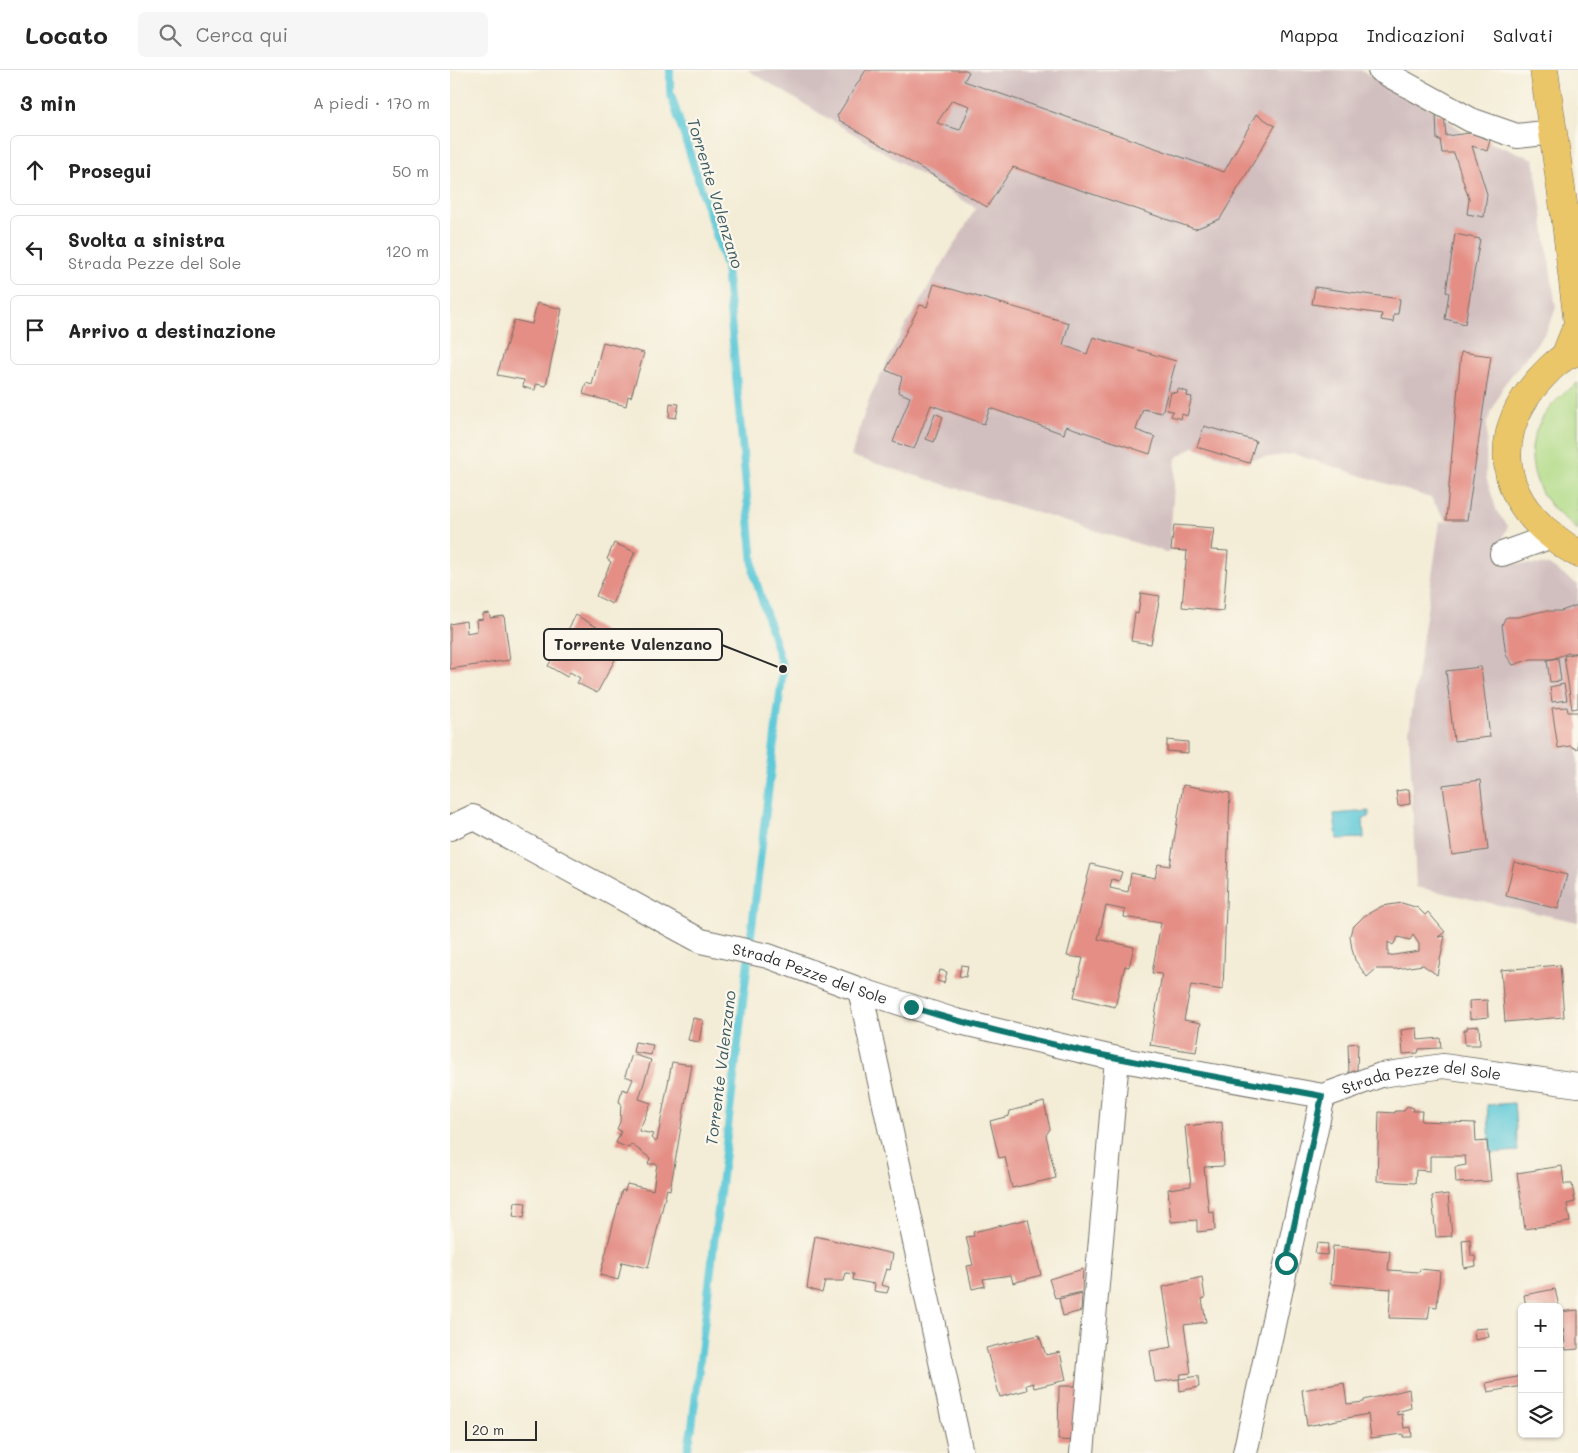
<!DOCTYPE html>
<html lang="it">
<head>
<meta charset="utf-8">
<style>
	:root { --surface:#fff; --page:#f6f6f6; --text:#222; --muted:#767676; --line:#e0e0e0 }
	body { margin:0; font-family:Mali,sans-serif; background:var(--page); color:var(--text) }
	.controls { position:absolute; right:15px; bottom:15px; display:grid; overflow:hidden; border-radius:8px; box-shadow:0 1px 4px #0004 }
	.controls button { width:45px; height:45px; display:grid; place-items:center; padding:0; border:0; border-bottom:1px solid var(--line); background:var(--surface); color:var(--text); font:25px sans-serif }
	.scale { position:absolute; left:15px; bottom:12px; width:72px; box-sizing:border-box; padding-left:5px; border:2px solid #2b2b2b; border-top:0; font-size:14px; line-height:18px; white-space:nowrap; color:#2b2b2b; -webkit-text-stroke:4px #fbf7ec; paint-order:stroke }
	.stop { position:absolute; width:15px; height:15px; margin:-11px; border:4px solid #0f766e; border-radius:50%; background:#fff }
	.stop.end { background:#0f766e; border-color:#fff; box-shadow:0 1px 5px #0008 }
	.list { margin:0; padding:0; list-style:none }
	h2 { display:flex; justify-content:space-between; align-items:center; height:65px; margin:0; padding:0 20px; font-size:21px }
	h2 small { font-size:16px; font-weight:400; color:var(--muted) }
	.list li { display:grid; grid-template-columns:32px 1fr auto; gap:15px; align-items:center; box-sizing:border-box; height:70px; margin:0 10px 10px; padding:0 10px; border:1px solid var(--line); border-radius:8px }
	.list b { display:block; font-size:19px; white-space:nowrap }
	.list p { margin:0; font-size:16px; white-space:nowrap; color:var(--muted) }
	.list em { font-size:16px; font-style:normal; color:var(--muted) }
	.icon { flex:none; width:28px; height:28px; fill:none; stroke:currentColor; stroke-width:2; stroke-linecap:round; stroke-linejoin:round }
	.map { position:relative; flex:none; width:1128px; height:1383px; overflow:hidden }
	header { display:flex; align-items:center; gap:30px; box-sizing:border-box; height:70px; padding:0 25px; background:var(--surface); border-bottom:1px solid var(--line) }
	header strong { font-size:24px }
	nav { display:flex; gap:28px; margin-inline-start:auto; font-size:18px }
	.search { width:350px; height:45px; background:var(--page); display:flex; align-items:center; gap:12px; box-sizing:border-box; padding:0 18px; border-radius:8px; color:var(--muted); font-size:19px }
	main { display:flex }
	aside { flex:1; background:var(--surface) }
	.map>svg:first-child { display:block }
	.industrial { fill:#d1bfbf }
	.green { fill:#b0da86; stroke:#6e8258 }
	.water { fill:#5ec9d8; stroke:#447a82 }
	.lines { fill:none; stroke-linecap:round; stroke-linejoin:round }
	.stream { stroke:#5ec9d8; stroke-width:8 }
	.building { fill:#e48e85; fill-rule:evenodd }
	.minor-casing { stroke:#716f67; stroke-width:26 }
	.major-casing { stroke:#716f67; stroke-width:29 }
	.minor { stroke:#fff; stroke-width:24 }
	.major { stroke:#ebc669; stroke-width:28 }
	.route { stroke:#0f766e; stroke-width:6 }
	.labels { text-anchor:middle; dominant-baseline:central; stroke-width:4.5; stroke-linejoin:round; paint-order:stroke }
	.street-label { font-size:15px; fill:#2b2b2b; stroke:#fbf7ec }
	.water-label { font-size:16px; font-style:italic; fill:#3a5a5f; stroke:#fbf7ec }
	.leader { fill:none; stroke:#2b2b2b; stroke-width:2 }
	.callout-dot { fill:#2b2b2b; stroke:#fbf7ec; stroke-width:2 }
	.callout { fill:#fbf7ec; stroke:#2b2b2b; stroke-width:2 }
	.callout-label { font-size:16px; text-anchor:middle; font-weight:bold; fill:#2b2b2b }
</style>
</head>
<body>
<header>
<strong>Locato</strong>
<div class="search"><svg class="icon" aria-label="search" viewBox="0 0 24 24"><circle cx="10" cy="10" r="6"/><path d="M15 15l6 6"/></svg>Cerca qui</div>
<nav><a>Mappa</a><a>Indicazioni</a><a>Salvati</a></nav>
</header>
<main>
<aside>
<h2>3 min<small>A piedi · 170 m</small></h2>
<ul class="list">
<li><svg class="icon" aria-label="ahead" viewBox="0 0 24 24"><path d="M12 20V5M6 11l6-6 6 6"/></svg><div><b>Prosegui</b></div><em>50 m</em></li>
<li><svg class="icon" aria-label="left" viewBox="0 0 24 24"><path d="M17 20v-9H6M10 6l-5 5 5 5"/></svg><div><b>Svolta a sinistra</b><p>Strada Pezze del Sole</p></div><em>120 m</em></li>
<li><svg class="icon" aria-label="arrive" viewBox="0 0 24 24"><path d="M6 21V4h12l-3 4 3 4H6"/></svg><div><b>Arrivo a destinazione</b></div></li>
</ul>
</aside>
<div class="map">
<svg width="1128" height="1383" viewBox="0 0 1128 1383">
	<rect width="100%" height="100%" fill="#fbf7ec"/>
	<filter id="ink" filterUnits="userSpaceOnUse"><feTurbulence type="fractalNoise" baseFrequency=".02" numOctaves="2"/><feDisplacementMap in="SourceGraphic" scale="10" xChannelSelector="R" yChannelSelector="G"/><feConvolveMatrix kernelMatrix="1 2 1 2 8 2 1 2 1" color-interpolation-filters="sRGB"/></filter>
	<filter id="wash" filterUnits="userSpaceOnUse"><feTurbulence type="fractalNoise" baseFrequency=".0096" numOctaves="4" result="noise"/><feDisplacementMap in="SourceGraphic" scale="20" xChannelSelector="R" yChannelSelector="G"/><feGaussianBlur stdDeviation="1.12" result="paint"/><feColorMatrix in="noise" values="0 0 0 0 0 0 0 0 0 0 0 0 0 0 0 0 0 1.4 0 .05"/><feComposite in="paint" operator="in"/></filter>
	<g filter="url(#wash)">
		<rect width="100%" height="100%" fill="#f3ecd6"/>
		<polygon class="industrial" points="298,0 910,0 991,45 1015,63 1084,89 1106,238 1096,262 1053,316 1037,352 1036,407 1047,442 1058,456 1049,476 1050,493 1099,495 1128,515 1128,852 966,817 959,661 990,452 1007,450 996,450 981,428 844,384 786,391 743,377 726,388 719,483 401,386 419,329 454,258 526,138"/>
		<path class="green" d="M1128 313V460C1115 449 1099 437 1091 421 1069 375 1089 339 1128 313Z"/>
		<g class="water">
			<polygon points="919,741 919,747 913,748 914,768 887,769 884,744"/>
			<polygon points="1064,1033 1068,1081 1041,1083 1037,1035"/>
		</g>
		<g class="lines">
			<polyline class="stream" points="220,0 220,22 276,196 304,504 333,599 242,1357 237,1383"/>
		</g>
		<g id="blocks">
			<g class="building">
				<path d="M416 0H516L519 2 514 11 774 102 806 44 825 56 770 149 745 159 563 97 537 137 389 50 387 46ZM502 30 520 36 510 60 487 53Z"/>
				<polygon points="986,44 994,44 996,66 1020,63 1040,70 1037,81 1022,76 1037,124 1034,147 1017,144 1019,129 1004,83 992,83 990,69 987,70"/>
				<polygon points="1005,164 1030,169 1015,254 995,249 999,223 996,222"/>
				<polygon points="484,214 619,253 613,275 637,284 643,267 726,291 712,343 693,339 686,360 705,367 700,384 616,356 614,364 540,338 534,354 481,335 464,379 443,372 460,327 448,322 452,307 436,300 470,235 477,237"/>
				<polygon points="865,217 950,229 948,244 944,244 943,252 931,250 932,244 862,234"/>
				<polygon points="87,233 112,239 96,316 86,314 85,320 73,317 74,310 47,305 64,250 82,254"/>
				<polygon points="153,272 194,283 181,327 178,326 176,336 133,324 136,313 142,315"/>
				<polygon points="1011,282 1041,286 1017,450 996,450"/>
				<polygon points="728,319 738,322 737,326 742,327 737,346 732,344 731,349 721,346 723,341 717,340 721,322 727,323"/>
				<polygon points="220,333 229,334 226,348 219,347"/>
				<polygon points="485,343 493,347 484,372 476,369"/>
				<polygon points="754,356 806,371 799,393 747,377"/>
				<polygon points="724,455 764,458 761,480 778,481 773,541 732,537 737,481 721,480"/>
				<polygon points="164,473 185,482 162,534 146,526 161,492 157,489"/>
				<polygon points="691,523 710,526 701,574 681,571 685,543 688,544"/>
				<polygon points="1128,535 1128,638 1122,639 1114,586 1128,583 1118,583 1102,589 1081,589 1063,595 1056,585 1052,555 1055,548 1058,547 1068,547 1093,541 1111,541"/>
				<polygon points="39,543 40,548 54,546 60,590 0,599 0,554 16,551 17,563 27,561 26,550 33,549 33,544"/>
				<polygon points="126,545 174,573 147,623 127,613 130,608 120,602 117,607 98,596"/>
				<polygon points="1108,588 1111,611 1100,612 1097,590"/>
				<polygon points="1031,597 1040,667 1004,671 996,601"/>
				<polygon points="1114,614 1117,630 1102,632 1100,617"/>
				<polygon points="1117,637 1118,642 1128,642 1128,678 1126,679 1121,676 1108,678 1102,638"/>
				<polygon points="717,670 738,672 738,683 717,681"/>
				<polygon points="1030,710 1038,780 1002,785 993,715"/>
				<polygon points="733,715 780,723 773,920 741,915 734,950 751,953 746,982 700,975 712,904 702,903 711,853 674,847 675,840 656,836 648,869 684,877 679,897 675,896 665,937 624,927 633,888 617,886 641,794 672,802 669,811 662,809 660,818 678,822 681,803 705,808 708,794 720,796"/>
				<polygon points="959,719 960,734 948,736 946,721"/>
				<polygon points="1064,792 1117,805 1108,839 1056,826"/>
				<path d="M952 833 968 838 975 845 978 842 995 862 988 867 995 866 987 905 973 895 946 899H926L917 907 905 890 902 879 900 866 902 858 914 846 932 836ZM963 865 969 874V881L938 886V872L943 875 948 867 960 870Z"/>
				<polygon points="511,895 518,896 516,907 509,906"/>
				<polygon points="1110,895 1114,947 1055,952 1051,900"/>
				<polygon points="490,900 497,902 494,913 487,911"/>
				<polygon points="1037,930 1038,947 1020,949 1019,931"/>
				<polygon points="243,948 253,950 249,972 238,970"/>
				<polygon points="1029,956 1030,975 1015,975 1014,960 1017,960 1017,957"/>
				<polygon points="967,958 968,970 990,968 991,978 969,979 968,983 953,984 951,960"/>
				<polygon points="185,972 203,975 201,985 183,982"/>
				<polygon points="908,973 907,1000 899,1003 898,974"/>
				<polygon points="182,984 201,990 189,1029 201,1033 189,1061 203,1064 201,1068 205,1071 207,1071 222,992 242,995 220,1120 217,1119 198,1198 172,1192 168,1210 150,1205 172,1120 175,1121 177,1114 203,1120 207,1094 198,1094 200,1088 181,1074 179,1078 166,1073 171,1061 167,1059 170,1052 171,1033 169,1032 172,1019 178,1021 183,1009 175,1006"/>
				<polygon points="594,1032 600,1059 596,1065 606,1108 562,1118 555,1087 549,1088 540,1051 559,1046 560,1041"/>
				<polygon points="957,1036 964,1038 963,1041 972,1041 971,1051 1025,1053 1026,1072 1037,1071 1041,1111 1006,1113 1005,1097 1016,1095 1015,1086 980,1086 980,1101 966,1100 965,1113 927,1111 929,1042 945,1043 945,1041 954,1041"/>
				<polygon points="772,1052 774,1096 754,1097 759,1143 764,1142 765,1160 747,1162 747,1150 721,1152 718,1119 741,1116 735,1056"/>
				<polygon points="1112,1096 1114,1114 1122,1114 1125,1132 1117,1134 1120,1152 1075,1159 1067,1103"/>
				<polygon points="998,1124 1002,1166 986,1167 982,1126"/>
				<polygon points="65,1132 76,1133 74,1148 63,1146"/>
				<polygon points="578,1149 591,1205 563,1213 561,1205 533,1209 535,1216 522,1219 517,1196 523,1195 516,1167 524,1166 523,1162"/>
				<polygon points="365,1166 443,1184 440,1200 436,1199 431,1215 439,1217 437,1223 424,1221 425,1214 403,1210 404,1204 396,1203 394,1211 375,1211 372,1223 357,1218"/>
				<polygon points="1020,1169 1021,1186 1025,1186 1026,1196 1014,1198 1012,1170"/>
				<polygon points="867,1173 878,1174 877,1185 865,1184"/>
				<polygon points="883,1176 940,1181 938,1200 969,1202 970,1199 990,1201 987,1237 980,1236 978,1249 939,1248 941,1219 880,1214"/>
				<polygon points="633,1199 632,1222 605,1228 599,1209"/>
				<polygon points="752,1207 755,1228 752,1229 756,1252 734,1255 741,1303 731,1304 729,1309 705,1312 700,1281 722,1277 713,1217"/>
				<polygon points="1105,1219 1109,1237 1076,1237 1074,1225"/>
				<polygon points="632,1223 631,1241 613,1246 609,1229"/>
				<polygon points="1128,1240 1128,1279 1116,1280 1113,1259 1109,1259 1109,1242"/>
				<polygon points="1037,1258 1039,1267 1025,1270 1024,1259"/>
				<polygon points="589,1265 596,1285 610,1282 616,1310 584,1318 583,1313 576,1315 577,1320 550,1327 536,1278"/>
				<polygon points="748,1306 749,1317 730,1321 729,1309"/>
				<polygon points="1072,1306 1072,1316 1038,1322 1036,1313"/>
				<polygon points="894,1313 897,1334 914,1332 914,1330 959,1319 961,1338 947,1342 947,1345 952,1344 954,1358 961,1357 962,1367 953,1367 953,1364 921,1368 918,1344 857,1356 852,1320"/>
				<polygon points="609,1316 630,1316 629,1371 608,1370"/>
			</g>
		</g>
	</g>
	<g filter="url(#ink)">
		<use href="#blocks" fill-opacity="0" stroke="#716f67" stroke-width="1"/>
		<g class="lines">
			<defs>
				<g id="minor">
					<polyline points="930,0 1021,50 1067,66 1104,62"/>
					<polyline points="1052,484 1102,466"/>
					<path id="s1" d="M0 758 23 747 251 871 318 886 410 920 506 951 667 989 873 1026 931 1005 993 996 1128 1015"/>
					<polyline points="410,920 511,1383"/>
					<polyline points="632,1383 667,989"/>
					<polyline points="795,1383 873,1026"/>
				</g>
				<g id="major">
					<polyline points="1094,0 1116,153 1128,254 1116,284"/>
					<path d="M1128 281C1111 286 1100 298 1089 310 1047 357 1045 415 1094 459 1104 467 1116 478 1128 483"/>
				</g>
			</defs>
			<use href="#minor" class="minor-casing"/>
			<use href="#major" class="major-casing"/>
			<use href="#minor" class="minor"/>
			<use href="#major" class="major"/>
		</g>
	</g>
	<g class="lines" filter="url(#ink)">
		<path class="route" d="M461 937C595 978 734 1001 872 1026L836 1193"/>
	</g>
	<g class="labels">
		<g class="street-label">
			<text stroke="none"><textPath href="#s1" startOffset="399">Strada Pezze del Sole</textPath></text>
			<text stroke="none"><textPath href="#s1" startOffset="1029">Strada Pezze del Sole</textPath></text>
		</g>
		<g class="water-label">
			<text transform="translate(266 123) rotate(73)">Torrente Valenzano</text>
			<text transform="translate(270 998) rotate(-83)">Torrente Valenzano</text>
		</g>
	</g>
	<path class="leader" d="M333 599L272 575"/>
	<circle class="callout-dot" cx="333" cy="599" r="5"/>
	<rect class="callout" x="94" y="559" width="178" height="31" rx="5"/>
	<g class="callout-label">
		<text x="183" y="580">Torrente Valenzano</text>
	</g>
</svg>
<div class="controls">
<button>+</button>
<button>−</button>
<button><svg class="icon" aria-label="layers" viewBox="0 0 24 24"><path d="M12 4l9 5-9 5-9-5zM3 14l9 5 9-5"/></svg></button>
</div>
<div class="scale">20 m</div>
<div class="stop" style="left:836px;top:1193px"></div>
<div class="stop end" style="left:461px;top:937px"></div>
</div>
</main>
</body>
</html>
